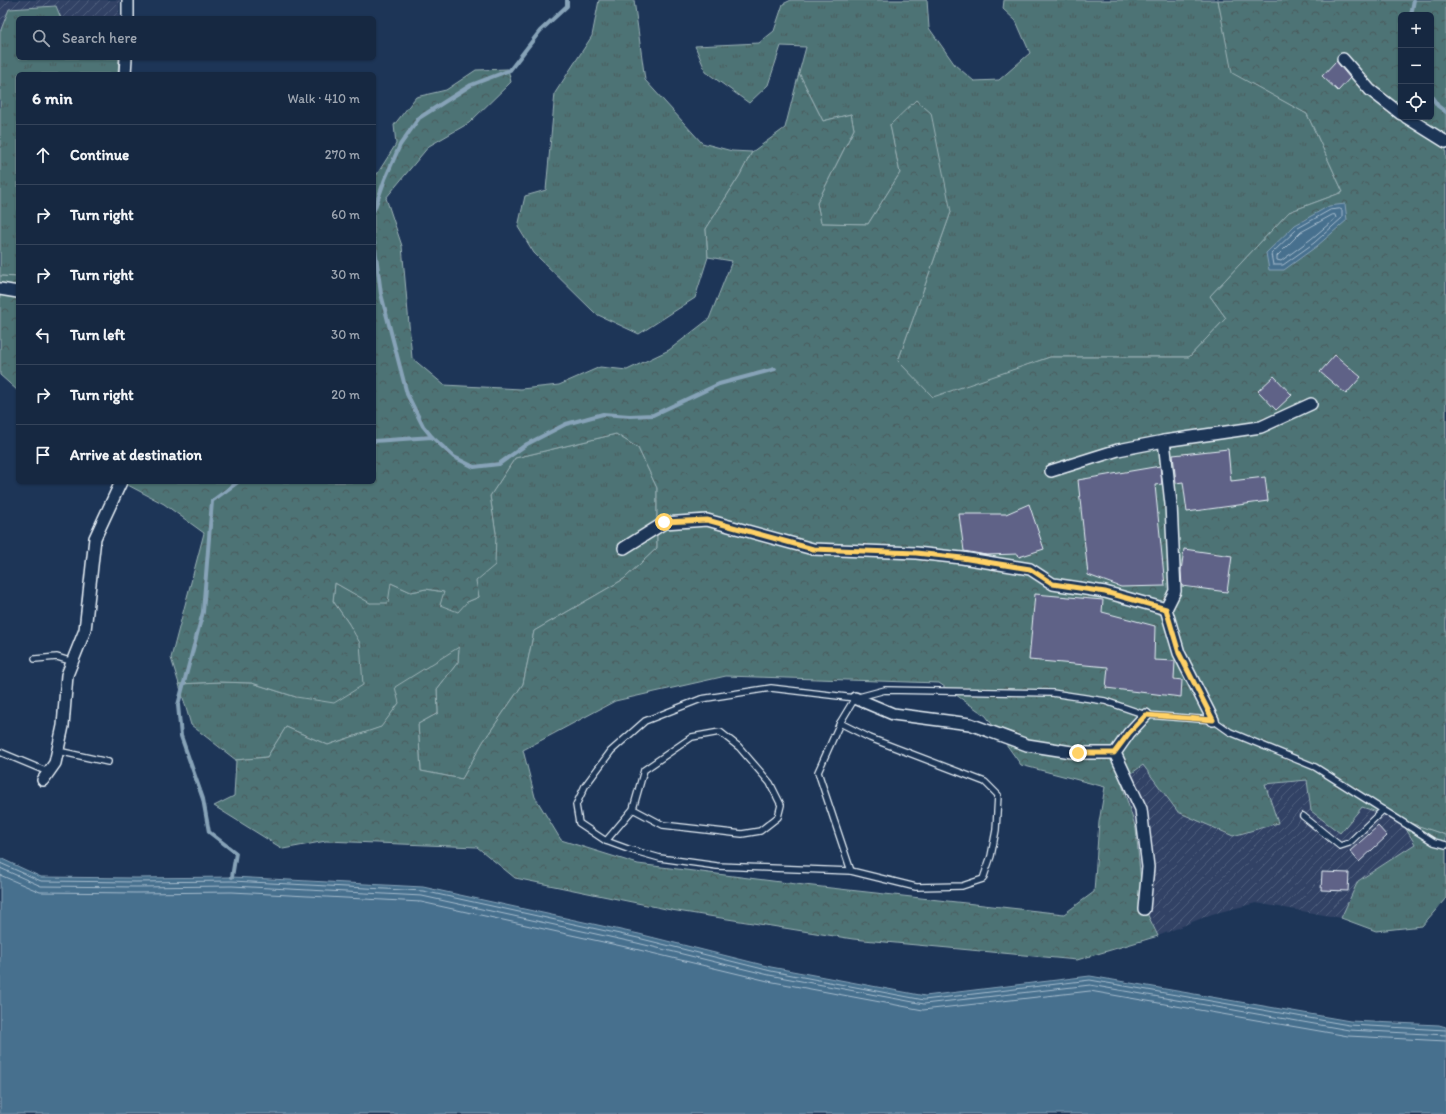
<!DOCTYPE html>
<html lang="en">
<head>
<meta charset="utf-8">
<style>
	:root { --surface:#162841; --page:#1f3048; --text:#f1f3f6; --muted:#9ea6b1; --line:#35445a }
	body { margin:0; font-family:Itim,sans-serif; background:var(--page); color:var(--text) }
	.controls { position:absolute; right:12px; top:12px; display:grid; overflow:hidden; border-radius:6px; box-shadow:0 1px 3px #0004 }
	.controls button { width:36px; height:36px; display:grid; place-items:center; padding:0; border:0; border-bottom:1px solid var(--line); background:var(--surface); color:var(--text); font:20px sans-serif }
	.stop { position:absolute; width:12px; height:12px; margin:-9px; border:3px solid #ffd166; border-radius:50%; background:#fff }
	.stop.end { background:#ffd166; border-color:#fff; box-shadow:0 1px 4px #0008 }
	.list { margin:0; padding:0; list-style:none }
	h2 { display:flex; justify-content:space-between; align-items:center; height:52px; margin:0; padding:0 16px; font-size:17px }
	h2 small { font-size:13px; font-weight:400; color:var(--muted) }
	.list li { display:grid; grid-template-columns:26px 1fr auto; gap:12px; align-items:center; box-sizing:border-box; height:60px; padding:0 16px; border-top:1px solid var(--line) }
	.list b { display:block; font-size:15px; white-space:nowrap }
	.list em { font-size:13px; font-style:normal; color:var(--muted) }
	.icon { flex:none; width:22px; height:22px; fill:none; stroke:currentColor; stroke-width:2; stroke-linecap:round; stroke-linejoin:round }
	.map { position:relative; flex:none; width:1446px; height:1114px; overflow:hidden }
	.search { position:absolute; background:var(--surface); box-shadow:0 1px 3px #0004; left:16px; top:16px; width:360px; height:44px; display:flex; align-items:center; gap:10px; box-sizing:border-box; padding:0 14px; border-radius:6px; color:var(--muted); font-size:15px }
	.panel { position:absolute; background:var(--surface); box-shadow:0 1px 3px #0004; left:16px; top:72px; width:360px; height:412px; border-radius:6px }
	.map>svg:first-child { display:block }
	.industrial { fill:url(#industrial-furrows) }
	.grass { fill:url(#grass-tufts); stroke:#9bb2b6 }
	.forest { fill:url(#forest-crowns); stroke:#9bb2b6; fill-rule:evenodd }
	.water { fill:#466f8e; stroke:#87a3b8 }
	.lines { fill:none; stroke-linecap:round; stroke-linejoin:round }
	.shore { stroke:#a7bdce; stroke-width:1 }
	.stream { stroke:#87a3b8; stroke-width:4 }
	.building { fill:#5f6287; stroke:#e8f1f8 }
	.lane-casing { stroke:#e8f1f8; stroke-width:8 }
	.street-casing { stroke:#e8f1f8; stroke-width:14 }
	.lane { stroke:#1d3557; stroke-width:5.5 }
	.street { stroke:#1d3557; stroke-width:11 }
	.route { stroke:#ffd166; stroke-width:5 }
</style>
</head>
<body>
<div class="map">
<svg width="1446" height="1114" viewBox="0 0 1446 1114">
	<defs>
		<pattern id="industrial-furrows" width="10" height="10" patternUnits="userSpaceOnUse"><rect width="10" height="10" fill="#314265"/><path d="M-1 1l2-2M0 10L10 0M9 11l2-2" fill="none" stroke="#4f5e7c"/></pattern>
		<pattern id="grass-tufts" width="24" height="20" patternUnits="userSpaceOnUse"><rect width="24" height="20" fill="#4e7375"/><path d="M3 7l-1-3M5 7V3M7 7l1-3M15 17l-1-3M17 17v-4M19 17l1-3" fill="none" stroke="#4a5b5d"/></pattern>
		<pattern id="forest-crowns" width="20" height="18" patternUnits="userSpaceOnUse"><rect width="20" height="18" fill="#4e7375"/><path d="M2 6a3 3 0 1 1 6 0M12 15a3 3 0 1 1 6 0" fill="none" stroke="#4a5b5d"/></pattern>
	</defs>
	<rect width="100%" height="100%" fill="#1d3557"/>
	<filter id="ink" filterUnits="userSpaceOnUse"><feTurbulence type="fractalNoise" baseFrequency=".025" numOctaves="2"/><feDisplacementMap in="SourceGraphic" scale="8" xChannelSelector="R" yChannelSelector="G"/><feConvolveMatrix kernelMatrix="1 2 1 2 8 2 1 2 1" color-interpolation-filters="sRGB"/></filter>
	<g filter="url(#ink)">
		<g class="industrial">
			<polygon points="0,0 120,0 119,18 61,18 56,6 9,9 0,32"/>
			<polygon points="1143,765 1178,812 1265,784 1308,780 1311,811 1340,833 1362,807 1400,819 1415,844 1358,881 1341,918 1256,903 1212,914 1158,936 1143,905 1120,781"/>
		</g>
		<g class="grass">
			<polygon points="599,0 634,0 645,80 702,143 732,151 752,152 740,175 706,229 708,257 695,298 639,334 596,314 534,253 518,227 525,196 546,190 555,93 592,36"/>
			<polygon points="791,0 927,0 929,28 955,65 974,81 999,80 1030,53 1016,21 1003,9 1004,0 1218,0 1233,73 1307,114 1343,192 1289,212 1210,296 1226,318 1189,357 1050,357 933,398 898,361 951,212 890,124 900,173 868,224 821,223 817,203 854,129 851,114 823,121 799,73 806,47 781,46 768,85 749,103 706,72 695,46 759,43 774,31 783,4"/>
			<polygon points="56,6 61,18 18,18 18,58 119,58 118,74 18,74 18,277 0,276 0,32 9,9"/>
			<polygon points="616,434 638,448 657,488 657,548 624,579 534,631 523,684 483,742 462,779 421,771 418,724 438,713 437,689 458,662 459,647 399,703 382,727 328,745 286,727 267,757 236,760 191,725 179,684 219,682 252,683 296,697 349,624 333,601 335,583 371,603 391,583 411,592 426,589 444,592 467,602 479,597 475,581 496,533 490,496 515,458"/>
			<polygon points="1400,819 1446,835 1446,898 1422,926 1376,931 1341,918 1358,881 1415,844"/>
		</g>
		<g class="forest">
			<path d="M1218 0H1446V835L1362 807 1340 833 1311 811 1307 780 1265 784 1278 823 1233 836 1178 812 1143 765 1121 781 1136 829 1143 905 1158 936 1077 960 853 939 671 910 515 878 477 847 326 841 283 849 214 806 234 796 236 760 267 757 286 727 328 745 381 727 399 703 395 687 459 647 458 662 437 689 438 713 418 724 421 771 462 779 483 742 523 684 534 631 624 579 657 548V488L638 448 616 434 515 458 490 496 496 533 495 565 476 581 479 597 467 602 458 612 440 605 444 592 426 589 411 592 391 583 388 603H370L335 583 333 601 349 624 360 643 363 685 334 703 296 697 252 683 219 682 179 684 171 658 204 533 164 504 122 482H374V179L396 144 394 125 416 97 446 90 476 70 508 69 511 82 469 123 429 146 386 198 402 246 412 358 444 385 521 389 559 385 600 367 627 370 669 350 709 319 732 261 708 257 706 229 740 175 752 152 785 128 799 73 823 121 851 114 854 129 817 203 821 223 868 224 900 173 890 125 916 100 931 113 951 212 898 361 933 397 1050 357H1189L1226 318 1210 296 1289 212 1343 192 1307 114 1232 73ZM1401 15H1431V117H1401ZM726 676 939 683 986 716 1021 765 1105 787 1099 822 1094 892 1064 914 804 885 638 864 561 840 535 797 523 750 615 701Z"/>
			<polygon points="0,276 18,277 18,391 0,375"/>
		</g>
		<g class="water">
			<polygon points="1345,204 1347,220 1317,246 1284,270 1269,270 1266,253 1295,225 1329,206"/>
			<polygon points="0,858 41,877 136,878 232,877 423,887 639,934 771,967 925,996 1090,976 1350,1021 1439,1025 1446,1027 1446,1114 0,1114"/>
		</g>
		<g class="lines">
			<g class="shore">
				<polygon points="1340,209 1342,210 1342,218 1314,243 1283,265 1273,265 1271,254 1298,228 1330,210"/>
				<polygon points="1335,215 1336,218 1311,239 1281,261 1277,260 1277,256 1301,232 1332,215"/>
				<polyline points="0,863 41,881 136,882 232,881 423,891 638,938 771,971 924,1000 1090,980 1349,1025 1446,1030"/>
				<polyline points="0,868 41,886 136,887 232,886 422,896 637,943 769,975 924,1004 1090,985 1349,1030 1446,1035"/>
				<polyline points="0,875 40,892 136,893 232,892 421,902 635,949 768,981 923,1010 1090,991 1348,1036 1446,1041"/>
			</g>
			<g class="stream">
				<polyline points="1411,15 1414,0"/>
				<polyline points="1431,96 1438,106 1446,112"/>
				<polyline points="374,210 385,179 400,145 419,118 471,85 510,70 540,31 567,6 567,0"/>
				<polyline points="374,240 381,294 407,394 423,426 432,437"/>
				<polyline points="374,441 432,437 454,457 474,467 499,464 527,444 566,424 603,414 630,416 653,415 719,384 775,369"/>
				<polyline points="232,877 236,853 209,832 203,799 181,736 178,705 203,612 212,501 238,482"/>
			</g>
		</g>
		<g class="building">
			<polygon points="1336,61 1350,78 1338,91 1322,76"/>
			<polygon points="1335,355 1361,377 1346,394 1320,372"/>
			<polygon points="1274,376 1292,395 1276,410 1258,391"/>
			<polygon points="1228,449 1231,481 1265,477 1268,501 1187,512 1183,482 1176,483 1173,455"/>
			<polygon points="1160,466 1162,484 1155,485 1165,586 1121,587 1088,575 1078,480"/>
			<polygon points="1029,504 1044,549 1019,557 1018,554 986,555 964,551 959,514 1006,514"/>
			<polygon points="1184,549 1232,556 1227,592 1182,586 1181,571"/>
			<polygon points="1035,594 1103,600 1102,612 1155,626 1154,660 1175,661 1174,679 1182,680 1181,697 1106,688 1108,667 1029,660"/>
			<polygon points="1378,826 1387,836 1359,862 1350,851"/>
			<polygon points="1322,872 1349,873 1348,891 1321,890"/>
		</g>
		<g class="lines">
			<defs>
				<g id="lane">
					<polyline points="35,659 57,657 73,662"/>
					<polyline points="855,698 840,723 870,738 985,782 998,795 996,830 991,856 983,879 962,886 916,887 851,871 717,866 660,858 628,849 606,841 579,823 576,805 585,786 611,751 645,721 701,699 771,688 855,698 885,690 1052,693 1105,701 1146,715 1213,720 1230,732 1315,767 1434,842 1446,845"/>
					<polyline points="840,723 818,772 851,871"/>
					<polyline points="58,751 108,762"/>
					<polyline points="0,752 48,772"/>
					<polyline points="1303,816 1340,846 1349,843 1383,810"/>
					<polyline points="606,841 633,809 663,825 742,834 760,831 778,817 781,805 770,783 739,747 720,732 692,737 644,770 633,809"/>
				</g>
				<g id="street">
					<polyline points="128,18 128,0"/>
					<polyline points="1343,59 1370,90 1401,114"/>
					<polyline points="125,74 126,58"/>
					<polyline points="1406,117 1446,142"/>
					<polyline points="0,289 18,292"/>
					<polyline points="1164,441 1171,504 1175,591 1166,609 1179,653 1213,720"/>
					<polyline points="1051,471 1118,450 1164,441 1261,427 1311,404"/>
					<polyline points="624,548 664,523 707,520 813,549 916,553 962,558 1030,569 1053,584 1105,592 1166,609"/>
					<polyline points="855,698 893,714 970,724 1027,745 1078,753 1115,753"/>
					<polyline points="43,780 55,763 63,726 67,675 85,630 95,538 121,482"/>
					<polyline points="1144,909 1148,867 1141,809 1115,753 1129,733 1146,715"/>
				</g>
			</defs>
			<use href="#lane" class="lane-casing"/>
			<use href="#street" class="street-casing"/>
			<use href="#lane" class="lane"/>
			<use href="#street" class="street"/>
		</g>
	</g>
	<g class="lines" filter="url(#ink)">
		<polyline class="route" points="664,522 707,520 813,549 916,553 962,558 1030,569 1053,584 1105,592 1166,609 1179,653 1213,720 1146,715 1129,733 1114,753 1078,753"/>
	</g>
</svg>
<div class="controls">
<button>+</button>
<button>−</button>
<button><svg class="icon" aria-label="locate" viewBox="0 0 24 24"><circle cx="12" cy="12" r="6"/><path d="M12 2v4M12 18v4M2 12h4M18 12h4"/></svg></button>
</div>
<div class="stop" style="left:664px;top:522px"></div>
<div class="stop end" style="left:1078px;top:753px"></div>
<div class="search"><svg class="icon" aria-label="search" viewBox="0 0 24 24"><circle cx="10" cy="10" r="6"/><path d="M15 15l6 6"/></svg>Search here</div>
<section class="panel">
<h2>6 min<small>Walk · 410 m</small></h2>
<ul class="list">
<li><svg class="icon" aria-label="ahead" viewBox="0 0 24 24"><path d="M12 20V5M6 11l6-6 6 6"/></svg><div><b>Continue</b></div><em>270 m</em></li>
<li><svg class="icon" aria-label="right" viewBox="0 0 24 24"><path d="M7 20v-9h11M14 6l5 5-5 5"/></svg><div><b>Turn right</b></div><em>60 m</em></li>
<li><svg class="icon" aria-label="right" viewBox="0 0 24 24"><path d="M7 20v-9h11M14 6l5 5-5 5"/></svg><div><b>Turn right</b></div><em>30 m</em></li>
<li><svg class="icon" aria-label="left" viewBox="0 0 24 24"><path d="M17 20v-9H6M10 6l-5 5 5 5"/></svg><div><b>Turn left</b></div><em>30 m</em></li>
<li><svg class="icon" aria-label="right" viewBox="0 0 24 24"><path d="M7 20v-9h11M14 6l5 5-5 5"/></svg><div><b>Turn right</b></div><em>20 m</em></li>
<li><svg class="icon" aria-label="arrive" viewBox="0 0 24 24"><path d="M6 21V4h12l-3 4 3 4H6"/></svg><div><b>Arrive at destination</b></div></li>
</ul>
</section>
</div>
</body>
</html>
